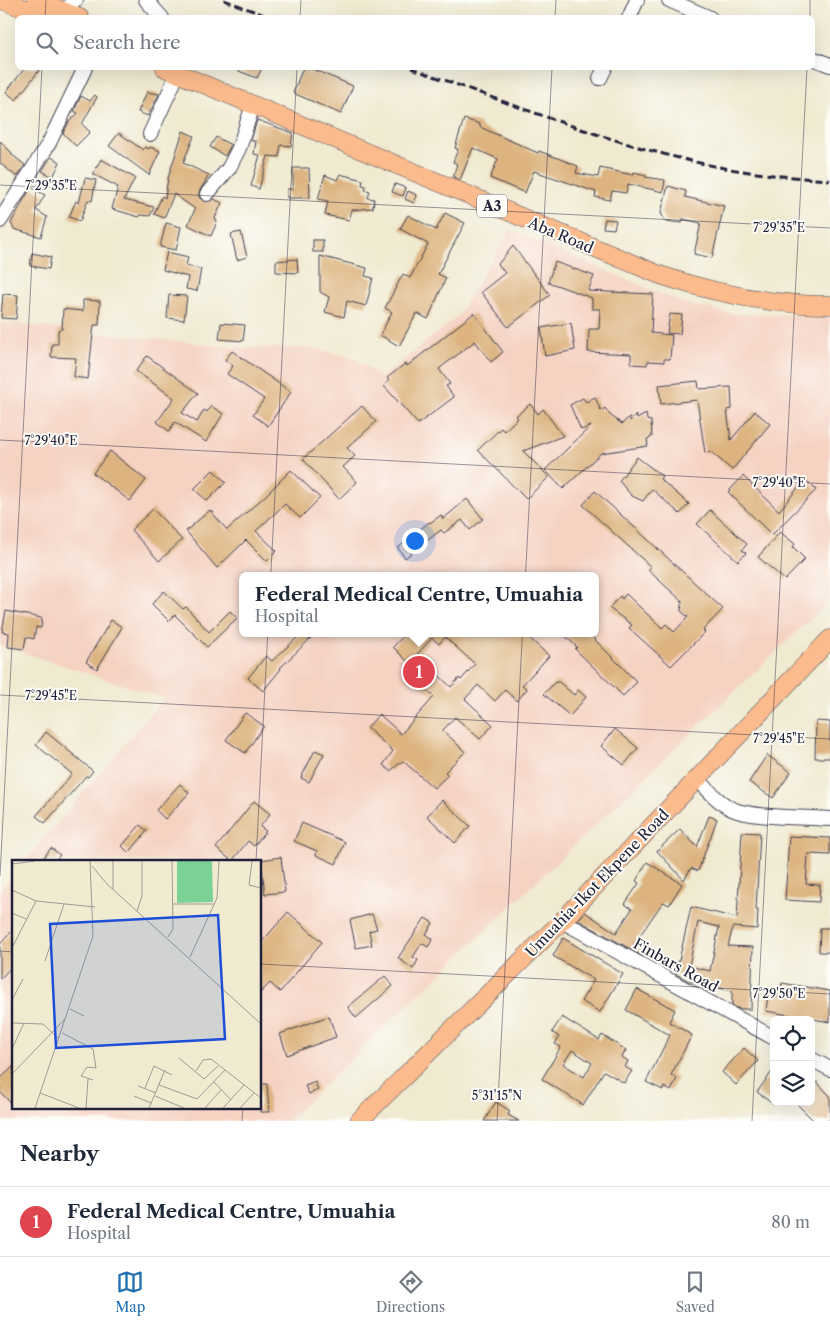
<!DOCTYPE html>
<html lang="en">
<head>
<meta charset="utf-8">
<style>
	:root { --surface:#fff; --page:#f2f2f3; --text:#1f2937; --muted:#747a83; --line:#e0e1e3; --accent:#1f6fb2 }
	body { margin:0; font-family:"Libre Caslon Text",serif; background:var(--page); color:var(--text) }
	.controls { position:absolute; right:15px; bottom:15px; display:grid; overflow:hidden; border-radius:8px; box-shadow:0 5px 20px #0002 }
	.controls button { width:45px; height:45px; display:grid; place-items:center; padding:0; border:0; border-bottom:1px solid var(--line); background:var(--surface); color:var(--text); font:25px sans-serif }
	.you { position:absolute; left:414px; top:540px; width:18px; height:18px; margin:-12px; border:4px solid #fff; border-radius:50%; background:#1a73e8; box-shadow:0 0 0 8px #1a73e833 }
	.badge { display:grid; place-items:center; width:32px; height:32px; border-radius:50%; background:var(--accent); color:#fff; font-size:16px; font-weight:700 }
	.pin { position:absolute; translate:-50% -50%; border:2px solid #fff; box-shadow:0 1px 5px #0006 }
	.popup { position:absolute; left:239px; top:572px; width:360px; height:65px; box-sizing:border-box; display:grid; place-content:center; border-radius:8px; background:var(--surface); filter:drop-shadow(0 1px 4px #0005); font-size:16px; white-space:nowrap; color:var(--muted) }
	.popup b { font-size:19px; color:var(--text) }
	.popup::after { content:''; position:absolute; left:50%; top:100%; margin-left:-10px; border:10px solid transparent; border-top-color:var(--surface) }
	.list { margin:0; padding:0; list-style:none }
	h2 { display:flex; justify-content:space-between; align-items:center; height:65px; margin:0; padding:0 20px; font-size:21px }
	h2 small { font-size:16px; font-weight:400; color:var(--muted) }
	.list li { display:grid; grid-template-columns:32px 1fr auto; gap:15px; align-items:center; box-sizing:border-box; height:70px; padding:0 20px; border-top:1px solid var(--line) }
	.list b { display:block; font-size:19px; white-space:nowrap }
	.list p { margin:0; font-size:16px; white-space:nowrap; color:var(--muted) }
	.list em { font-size:16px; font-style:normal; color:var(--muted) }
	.icon { flex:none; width:28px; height:28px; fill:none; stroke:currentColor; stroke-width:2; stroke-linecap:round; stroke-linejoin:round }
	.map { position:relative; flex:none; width:830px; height:1121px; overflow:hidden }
	.search { position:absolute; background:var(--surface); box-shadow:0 5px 20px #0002; left:15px; right:15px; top:15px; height:55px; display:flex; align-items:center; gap:12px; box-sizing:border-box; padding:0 18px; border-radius:8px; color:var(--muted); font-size:19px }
	.sheet { height:135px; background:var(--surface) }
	nav { display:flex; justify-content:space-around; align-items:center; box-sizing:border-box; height:70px; border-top:1px solid var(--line); background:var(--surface); font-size:14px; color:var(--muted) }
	nav a { display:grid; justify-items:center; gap:2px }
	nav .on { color:var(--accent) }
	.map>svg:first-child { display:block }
	.built { fill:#f5d2c2; fill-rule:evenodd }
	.building { fill:#ddb480; fill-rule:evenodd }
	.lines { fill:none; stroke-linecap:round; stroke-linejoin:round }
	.minor-casing { stroke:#414052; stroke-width:16 }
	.major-casing { stroke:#414052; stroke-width:19 }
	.minor { stroke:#fff; stroke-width:14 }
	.major { stroke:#fbbb8d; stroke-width:18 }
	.rail { stroke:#22223b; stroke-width:3; stroke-dasharray:8 4; stroke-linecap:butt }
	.ticks { fill:none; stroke:#22223b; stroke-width:1; stroke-opacity:0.45 }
	.labels { text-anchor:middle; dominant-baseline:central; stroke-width:4; stroke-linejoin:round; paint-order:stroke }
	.shield { fill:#fdfcf7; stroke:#646373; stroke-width:1 }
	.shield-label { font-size:14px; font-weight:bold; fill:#22223b }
	.street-label { font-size:15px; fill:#22223b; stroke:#fdfcf7 }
	.inset-road { fill:none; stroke:#9e9a95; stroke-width:1 }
	.view { fill:#1d4ed8; fill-opacity:0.15; stroke:#1d4ed8; stroke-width:2.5 }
	.inset-edge { fill:none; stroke:#22223b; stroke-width:2.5 }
	.ticks-label { font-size:12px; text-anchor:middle; fill:#22223b; stroke:#fdfcf7; stroke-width:4; stroke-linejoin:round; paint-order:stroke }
</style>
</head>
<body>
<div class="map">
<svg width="830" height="1121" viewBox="0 0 830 1121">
	<rect width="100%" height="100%" fill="#fdfcf7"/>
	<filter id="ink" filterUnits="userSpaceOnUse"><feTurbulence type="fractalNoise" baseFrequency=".02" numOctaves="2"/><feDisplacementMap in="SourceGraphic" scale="10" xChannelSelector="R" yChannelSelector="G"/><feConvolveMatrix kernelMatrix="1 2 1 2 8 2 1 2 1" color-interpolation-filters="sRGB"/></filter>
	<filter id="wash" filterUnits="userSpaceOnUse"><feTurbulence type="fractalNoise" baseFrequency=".0096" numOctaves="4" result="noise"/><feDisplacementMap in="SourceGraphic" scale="20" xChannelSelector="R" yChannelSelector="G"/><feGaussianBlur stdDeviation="1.12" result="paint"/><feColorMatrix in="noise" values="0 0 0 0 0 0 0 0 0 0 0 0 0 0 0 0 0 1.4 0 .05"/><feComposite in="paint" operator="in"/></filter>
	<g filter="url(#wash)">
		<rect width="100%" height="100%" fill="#f0ead1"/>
		<path class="built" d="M510 230 680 302 733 314 830 315V600L287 1121H0V890L14 874V1107H260V861H25L164 698 0 645V322L231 347 311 348 354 358 381 378 457 317ZM243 576H595V633H243Z"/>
		<g id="blocks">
			<g class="building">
				<polygon points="25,68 41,68 16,100 6,92"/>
				<polygon points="231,68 262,68 257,78"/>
				<polygon points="303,68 310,68 353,86 341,114 293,93"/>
				<polygon points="147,92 159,94 148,116 138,112"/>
				<polygon points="95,95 97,97 82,124 90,132 76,146 63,133 69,122 78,113 74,111 81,96 90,101"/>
				<polygon points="464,119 480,124 480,127 538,153 539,151 578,166 576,173 598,177 600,168 633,175 634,172 646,175 645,177 665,180 663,192 628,184 626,193 612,191 610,200 595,197 596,192 534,171 525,193 490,178 498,159 473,148 460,180 453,177 457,164 453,162 458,149 455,148"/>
				<polygon points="257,120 293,133 291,146 281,145 279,157 268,156 259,189 251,186 260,155 254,154 256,141 251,141"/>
				<polygon points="183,131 194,136 183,163 209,175 199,192 199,197 205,202 214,199 222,203 215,218 217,222 211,236 188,225 195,209 174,194 164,218 154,214 162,196 165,198 168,178"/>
				<polygon points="119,133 143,150 145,147 149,149 150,147 160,151 149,175 109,146"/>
				<polygon points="216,137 231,145 225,156 210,147"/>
				<polygon points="0,141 12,153 11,154 25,165 17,177 0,163"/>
				<polygon points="51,157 60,162 53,177 42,171"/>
				<polygon points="101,159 135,178 124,200 154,207 150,216 141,215 139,217 112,209 118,187 93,174"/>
				<polygon points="293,168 309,168 310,198 287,198 287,189 293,189"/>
				<polygon points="340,174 363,180 362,185 366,186 365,190 370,191 368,198 374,199 373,208 352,210 349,220 325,215 328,201 318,199 325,175 337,180"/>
				<polygon points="85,178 96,180 92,201 88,200 80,221 69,217 76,201 79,203"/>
				<polygon points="395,184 406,188 403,196 392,192"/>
				<polygon points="668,186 686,191 685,197 724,206 712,258 694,254 701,223 683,219 682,223 665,221 661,213"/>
				<polygon points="31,187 45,195 36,210 47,217 41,237 14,229 11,223"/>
				<polygon points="408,191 417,195 414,203 405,199"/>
				<polygon points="445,213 465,223 438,274 446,278 428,319 417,313 399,346 380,335 392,312 385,308 403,274 410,278 428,244 400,229 408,215 436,230"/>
				<polygon points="605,219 616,220 614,229 603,228"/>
				<polygon points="166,223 181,227 176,250 160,247"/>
				<polygon points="241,232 247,257 237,260 231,234"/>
				<rect x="313" y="240" width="10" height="12"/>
				<polygon points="513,246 550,295 508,327 481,292 505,273 498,264"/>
				<polygon points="167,252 188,257 186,266 201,269 197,291 186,289 188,277 163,270"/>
				<polygon points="32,253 51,257 49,269 30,266"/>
				<polygon points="320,256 367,268 365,276 373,278 366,306 347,301 344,317 325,312 329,297 320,292"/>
				<polygon points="297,259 298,273 276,272 276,261"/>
				<polygon points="555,262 594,276 588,291 653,294 651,333 672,335 670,359 664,359 664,362 648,361 647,365 631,364 631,354 588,352 589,329 599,329 600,309 592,309 592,298 548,282"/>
				<polygon points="3,294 18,295 16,319 1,318"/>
				<polygon points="169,295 187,296 184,320 167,318"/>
				<polygon points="83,300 100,301 99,325 94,325 88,379 74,377 76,358 51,357 52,344 58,344 58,330 62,329 63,309 83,311"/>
				<polygon points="474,313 503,352 491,362 475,341 439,369 450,384 446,386 454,397 418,424 384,386 389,380 387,378 406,363 407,366"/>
				<polygon points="670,314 682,315 680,334 667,333"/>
				<polygon points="221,323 245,325 243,341 219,339"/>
				<polygon points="571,323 575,350 545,356 541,328"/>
				<polygon points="232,351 291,392 268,426 253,415 264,399 227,374 233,366 225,360"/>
				<polygon points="147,356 198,393 182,413 197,422 204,410 207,412 211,406 223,414 206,442 175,422 169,431 157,422 174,398 136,371"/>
				<polygon points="698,381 699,389 731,387 732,409 727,410 731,440 755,411 770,424 732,470 711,452 705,453 697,400 661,404 659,385"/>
				<polygon points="595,397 601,411 605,408 610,415 622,424 629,417 630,421 636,415 637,419 646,414 647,420 651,421 652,437 647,439 648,446 601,453 563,489 545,470 591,426 581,430 570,405 583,398 586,402"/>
				<polygon points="530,404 538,414 543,409 563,436 523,451 549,477 526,499 478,450 501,428 504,431 518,418 516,416"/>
				<polygon points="362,406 376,422 347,448 355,456 343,467 357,482 339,499 303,459"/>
				<polygon points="110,451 146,480 130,501 93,473"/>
				<polygon points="637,457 662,476 660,479 689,504 680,514 652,489 643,501 632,496 619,481"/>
				<polygon points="213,470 226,482 207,501 194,489"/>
				<polygon points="291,470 320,498 300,518 285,504 256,531 277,551 267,561 246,540 217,568 186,531 210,510 227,530 265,496"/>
				<polygon points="743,476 779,511 805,479 816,490 772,535 728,492"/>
				<polygon points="595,491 723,609 703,630 705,632 671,666 629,628 632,625 609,608 620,596 622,599 626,594 662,628 666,624 674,632 688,617 681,611 682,601 648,570 651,567 583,505"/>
				<polygon points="467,499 483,519 470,530 462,520 444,533 441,530 405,558 398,548 429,522 430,523 441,515 443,519"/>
				<polygon points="153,509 182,540 159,561 131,530"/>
				<polygon points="710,510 747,544 742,550 746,553 738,561 697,524"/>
				<polygon points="780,532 795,544 793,547 805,559 785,580 758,557"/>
				<polygon points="164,591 183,609 186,607 209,632 230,611 237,618 207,647 175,615 169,621 152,604"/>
				<polygon points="6,611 42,618 41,628 36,627 34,639 26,637 24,649 8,647 9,633 2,632"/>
				<polygon points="111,620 122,627 97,669 86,662"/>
				<polygon points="302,633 316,633 280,668 281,669 263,691 248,678 266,656 272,661"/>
				<polygon points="406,633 524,633 549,656 522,685 527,689 517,701 505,690 495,701 478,685 465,699 493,725 480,739 455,717 443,730 465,752 445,772 448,775 434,788 403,761 390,771 383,765 393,751 367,728 379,714 401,734 434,697 420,685 433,670 451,687 459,678 461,680 475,664 445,637 439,644 432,638 409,663 393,647"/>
				<polygon points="562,633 588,633 637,682 623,696 575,649 577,647"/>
				<polygon points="555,682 559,682 574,695 578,690 586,697 570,716 544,694"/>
				<polygon points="245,713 264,726 245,753 226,740"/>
				<polygon points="816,721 830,722 830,758 815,758"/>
				<polygon points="615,729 638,748 624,765 601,746"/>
				<polygon points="46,732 93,771 88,777 86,776 45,823 36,816 72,774 36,745"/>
				<polygon points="315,750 324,754 309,782 301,778"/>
				<polygon points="767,755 791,772 773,798 749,782"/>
				<polygon points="180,784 189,793 165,819 156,810"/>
				<polygon points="442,800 470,826 455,843 427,816"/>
				<polygon points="254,801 270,814 260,827 266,831 254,846 248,841 232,861 216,848"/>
				<polygon points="709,816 717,819 698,871 691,868 684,880 657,851 680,829 697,847"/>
				<polygon points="302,823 345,842 336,864 316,855 317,851 294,841"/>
				<polygon points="140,825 147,831 129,853 122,846"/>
				<path d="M742 832 760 833 756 910H758L757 929 733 927 728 946 753 947 751 1009H739L732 1005V991L689 981 676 974 691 907 737 918ZM698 922 719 927 710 971 689 966Z"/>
				<polygon points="789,836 830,838 830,855 808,854 806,884 820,885 819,902 785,900"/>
				<polygon points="51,848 60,855 55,861 41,861"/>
				<polygon points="281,857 285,892 265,894 261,860"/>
				<polygon points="647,862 682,884 669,905 663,902 634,944 646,951 643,956 578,920 585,912 616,933 632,909 625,904 639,883 636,881"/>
				<polygon points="288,912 322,942 280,992 270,983 260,993 260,944"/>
				<polygon points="372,914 377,929 369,931 372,945 356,948 350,920"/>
				<polygon points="425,918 433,923 426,934 433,939 428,947 422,943 413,957 418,960 413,969 398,958"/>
				<polygon points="820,928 830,928 830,952 819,952"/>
				<polygon points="14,929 14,964 0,979 0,944"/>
				<polygon points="563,938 623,974 600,1012 581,1001 594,980 553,956"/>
				<polygon points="385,976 393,986 356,1018 348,1007"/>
				<polygon points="782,983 830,991 830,1022 766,1011 768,995 779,997"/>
				<polygon points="637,989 675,1010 669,1022 692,1035 671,1075 677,1078 671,1091 664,1087 663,1090 646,1082 670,1035 626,1010"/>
				<polygon points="329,1016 336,1037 287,1055 280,1034"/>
				<path d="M562 1017 599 1040 602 1035 626 1050 622 1057 628 1061 625 1067 632 1071 624 1083 604 1071 583 1105 542 1079 561 1047 555 1044 559 1037 552 1032ZM572 1050 592 1063 584 1077 563 1064Z"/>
				<polygon points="744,1048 758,1061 736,1085 722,1072"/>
				<polygon points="14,1066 14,1106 0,1092 0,1079"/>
				<polygon points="774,1069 774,1105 757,1092"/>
				<polygon points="315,1082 318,1090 309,1094 305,1086"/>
				<polygon points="817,1082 830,1096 830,1121 814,1121 795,1102 811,1102 811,1088"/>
				<polygon points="260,1084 267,1084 269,1112 260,1112"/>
				<polygon points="496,1102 510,1111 508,1115 519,1121 484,1121"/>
			</g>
		</g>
	</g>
	<g filter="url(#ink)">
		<use href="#blocks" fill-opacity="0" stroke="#414052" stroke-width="1"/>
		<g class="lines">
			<defs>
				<g id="minor">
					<polyline points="146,0 162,18"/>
					<polyline points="669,0 710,18"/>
					<polyline points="64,11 76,0"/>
					<polyline points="629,18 637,0"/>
					<polyline points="812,58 830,65"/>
					<polyline points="600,78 605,68"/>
					<polyline points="150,134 178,73"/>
					<polyline points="207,194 229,168 239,148 253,105"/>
					<polyline points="0,221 49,143 85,68"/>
					<path d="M697 778C708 790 718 802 732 809 751 818 807 817 830 819"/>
					<polyline points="562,921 774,1038"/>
					<polyline points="811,1059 830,1069"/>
				</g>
				<g id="major">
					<polyline points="2,0 48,18"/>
					<polyline points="36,0 80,18"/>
					<path d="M165 68 660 275C716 294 770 305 830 305"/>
					<polyline points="359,1121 562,921 830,639"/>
				</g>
			</defs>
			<use href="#minor" class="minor-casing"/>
			<use href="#major" class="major-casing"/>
			<use href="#minor" class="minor"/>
			<use href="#major" class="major"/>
			<g class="rail">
				<polyline points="224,0 272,18"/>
				<path d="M411 68C504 101 595 138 691 161 737 172 784 177 830 180"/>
			</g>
		</g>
	</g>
	<path class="ticks" d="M45 18 46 0M300 18 301 0M555 18 556 0M810 18V0M0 185 830 228M0 440 830 484M0 695 830 739M256 861 297 68M0 876 42 68M0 951 14 952M260 964 830 994M242 1121 243 1107M497 1121 552 68M752 1121 807 68"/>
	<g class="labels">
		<rect class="shield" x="477" y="194.5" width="30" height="23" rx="4"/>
		<g class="shield-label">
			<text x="492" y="206">A3</text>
		</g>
		<g class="street-label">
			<text transform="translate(561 235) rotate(23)">Aba Road</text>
			<text transform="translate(597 883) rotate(-46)">Umuahia-Ikot Ekpene Road</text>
			<text transform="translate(676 965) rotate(29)">Finbars Road</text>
		</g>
	</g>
	<g transform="translate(12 860)">
		<rect width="249" height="249" fill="#f0ead1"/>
		<path d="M165 1H200L201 42 165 43Z" fill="#7bd297"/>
		<path class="inset-road" d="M101 1V29M240 1 237 25 249 28M0 4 23 1M80 6 95 24 249 164M0 30 24 41 83 47M161 44H202M125 51 130 36V1M0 53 14 59M156 77 161 69 160 1M0 88 24 41M178 97 205 38 207 1M33 101 52 44M0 140 11 119M58 149 72 156M0 163 31 164 46 178M50 173 81 189 84 208 75 207 69 216 81 220M0 189 12 163M167 198 192 219 206 206M184 211 191 200 199 199 249 238M0 214 53 159M202 222 219 240M147 225 185 239 213 210M126 226 144 233M133 228 142 206 160 215M28 233 67 248M122 236 139 243M143 236 172 248M23 248 81 76 78 1M74 248 76 219M137 248 153 210M193 248 209 230M211 248 232 225M228 248 242 233"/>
		<path class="view" d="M206 55 213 179 44 188 38 64Z"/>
		<rect width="249" height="249" class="inset-edge"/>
	</g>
	<g class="ticks-label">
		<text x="51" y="190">7°29'35"E</text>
		<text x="779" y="232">7°29'35"E</text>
		<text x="51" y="445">7°29'40"E</text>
		<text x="779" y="487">7°29'40"E</text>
		<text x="51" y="700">7°29'45"E</text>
		<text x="779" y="743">7°29'45"E</text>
		<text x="779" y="998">7°29'50"E</text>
		<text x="497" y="1100">5°31'15"N</text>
	</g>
</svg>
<div class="controls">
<button><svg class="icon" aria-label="locate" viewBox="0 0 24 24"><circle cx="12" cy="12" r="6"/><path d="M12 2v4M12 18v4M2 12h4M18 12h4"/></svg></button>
<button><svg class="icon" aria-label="layers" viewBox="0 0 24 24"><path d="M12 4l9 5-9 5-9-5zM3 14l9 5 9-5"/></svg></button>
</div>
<div class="you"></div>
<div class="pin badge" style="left:419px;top:672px;background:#e0444e">1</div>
<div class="popup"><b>Federal Medical Centre, Umuahia</b>Hospital</div>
<div class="search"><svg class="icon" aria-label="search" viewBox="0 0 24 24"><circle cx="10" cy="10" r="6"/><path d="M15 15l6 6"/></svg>Search here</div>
</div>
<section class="sheet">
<h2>Nearby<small></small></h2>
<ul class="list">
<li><span class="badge" style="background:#e0444e">1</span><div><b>Federal Medical Centre, Umuahia</b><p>Hospital</p></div><em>80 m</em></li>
</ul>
</section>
<nav>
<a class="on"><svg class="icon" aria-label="map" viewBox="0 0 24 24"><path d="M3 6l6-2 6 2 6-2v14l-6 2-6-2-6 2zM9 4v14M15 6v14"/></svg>Map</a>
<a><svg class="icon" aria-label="directions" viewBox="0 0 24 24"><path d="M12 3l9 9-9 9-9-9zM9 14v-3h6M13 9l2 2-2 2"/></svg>Directions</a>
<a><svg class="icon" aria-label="saved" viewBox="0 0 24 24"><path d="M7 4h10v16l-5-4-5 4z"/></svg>Saved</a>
</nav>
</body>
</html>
